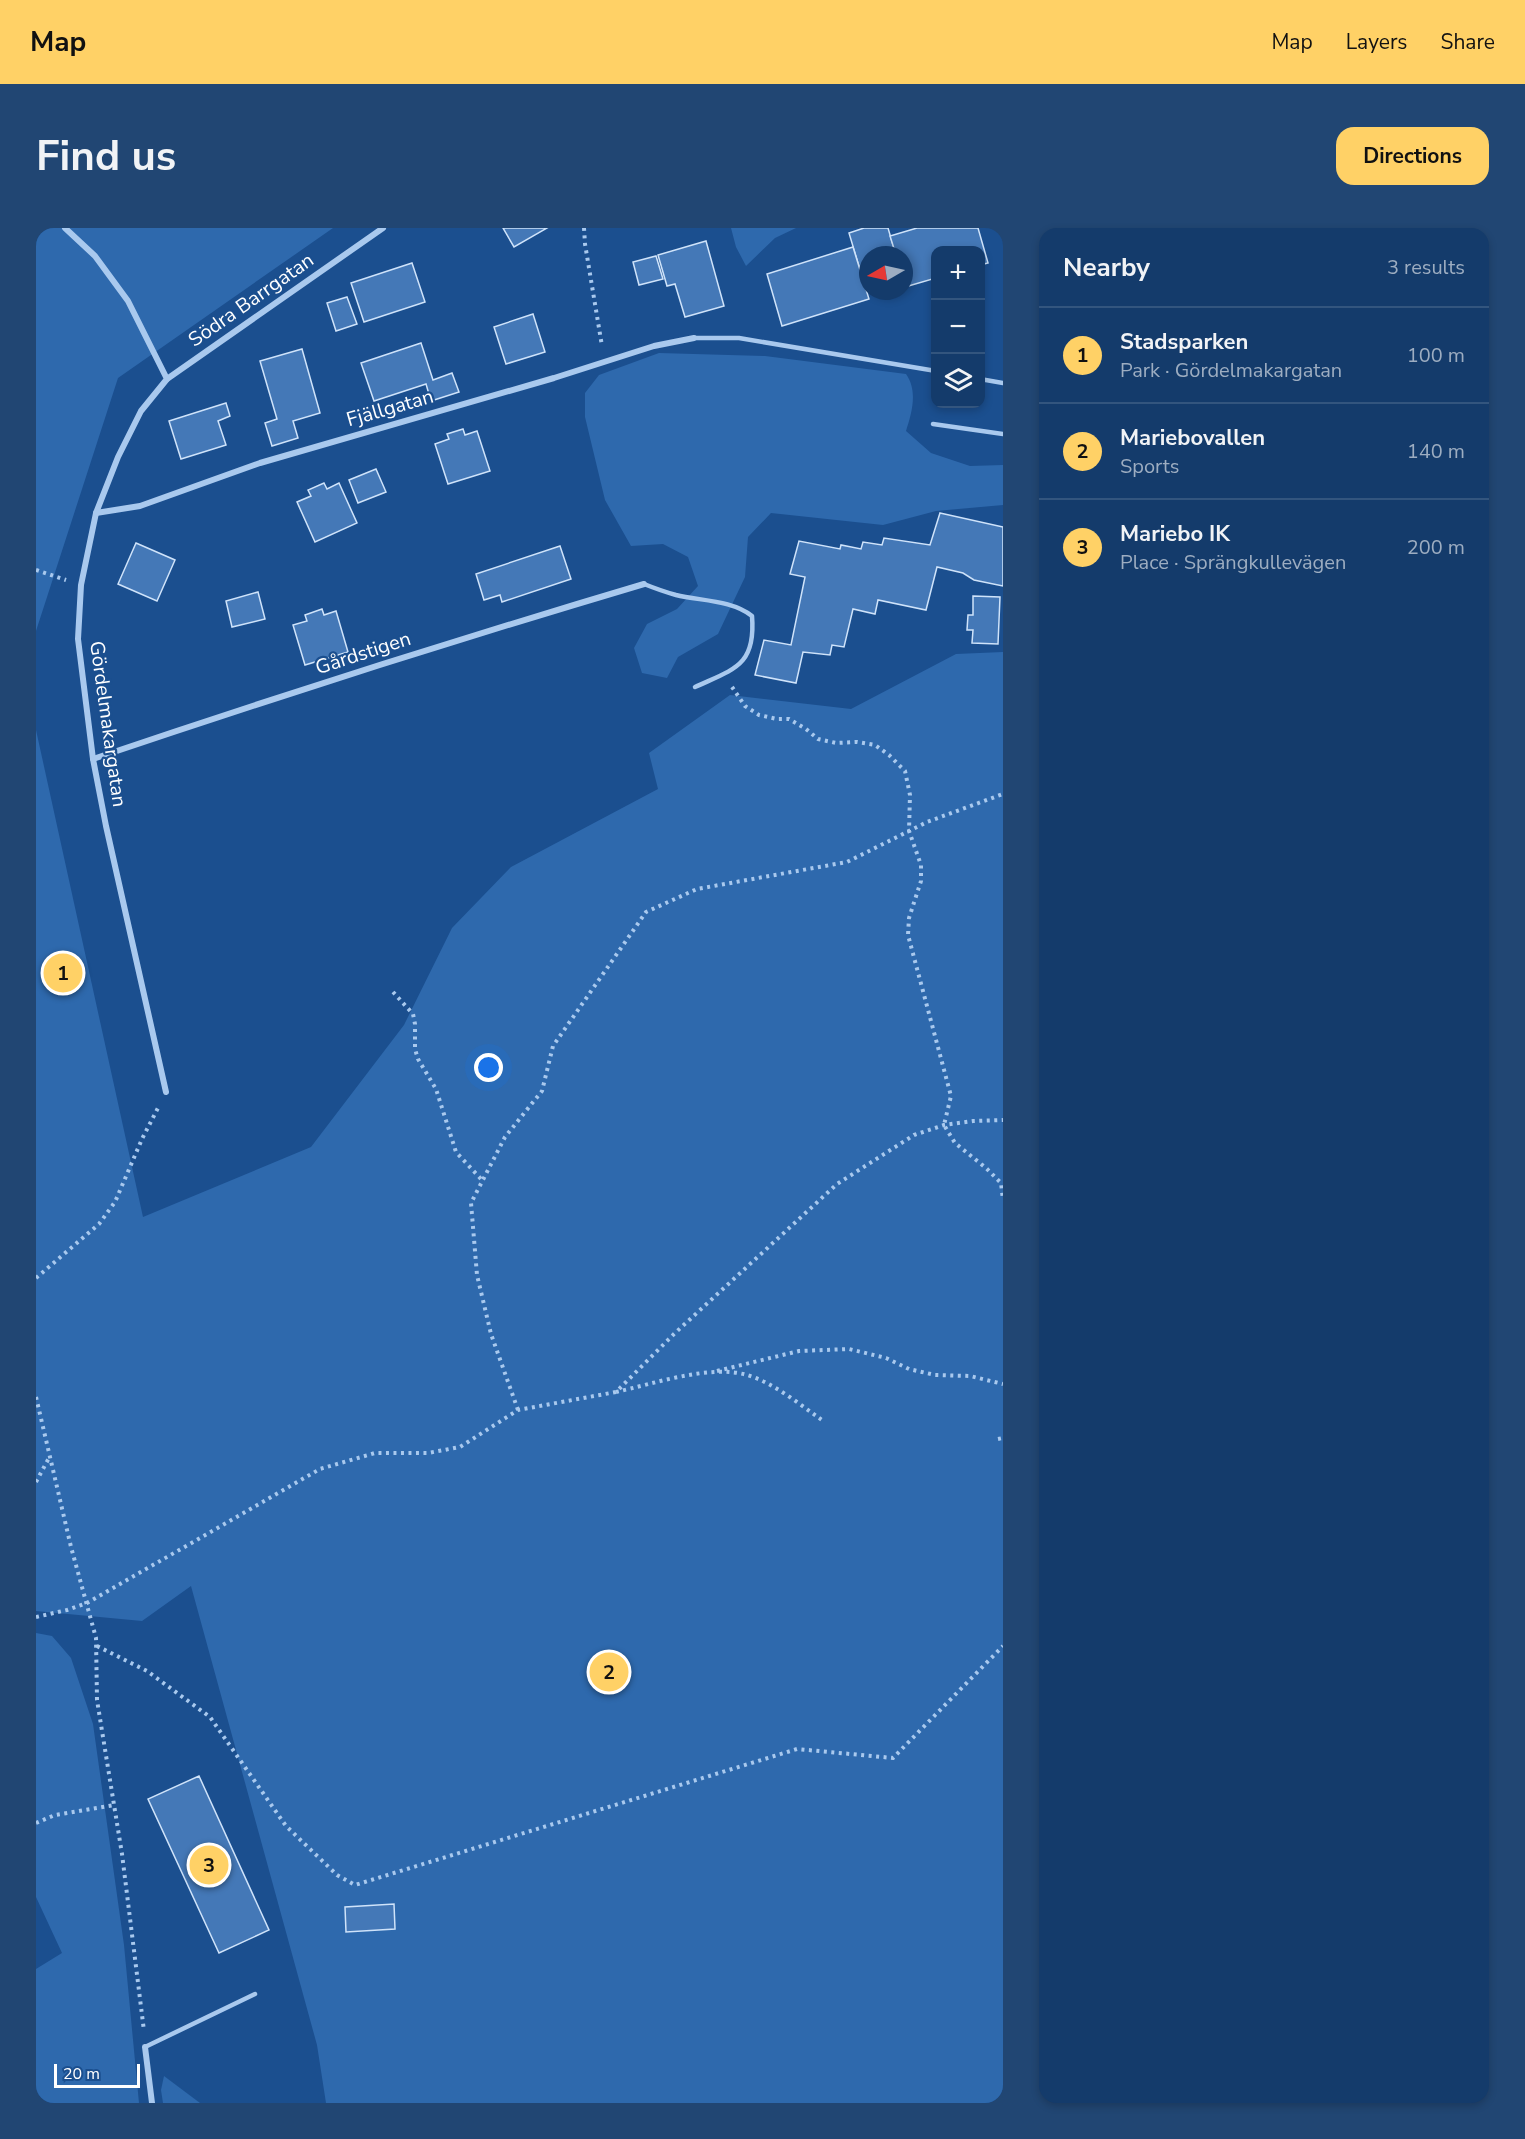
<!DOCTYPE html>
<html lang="en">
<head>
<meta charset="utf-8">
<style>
	:root { --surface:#143b6b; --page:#214673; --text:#f1f3f6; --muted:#9dadc1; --line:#33557e; --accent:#ffd166 }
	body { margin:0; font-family:"Nunito Sans",sans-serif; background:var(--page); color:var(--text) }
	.controls { position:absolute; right:18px; top:18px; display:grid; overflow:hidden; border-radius:12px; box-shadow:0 3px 9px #0003 }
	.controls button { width:54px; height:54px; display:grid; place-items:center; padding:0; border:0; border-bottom:2px solid var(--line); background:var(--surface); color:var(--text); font:30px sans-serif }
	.compass { position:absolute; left:823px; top:18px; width:54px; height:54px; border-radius:50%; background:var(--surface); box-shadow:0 3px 9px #0003; rotate:261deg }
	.scale { position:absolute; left:18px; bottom:15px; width:86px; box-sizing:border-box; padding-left:6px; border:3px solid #fff; border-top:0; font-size:16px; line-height:21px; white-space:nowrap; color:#fff; -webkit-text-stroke:4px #1b4f8f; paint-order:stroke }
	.you { position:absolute; left:453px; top:840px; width:21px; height:21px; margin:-15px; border:4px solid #fff; border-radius:50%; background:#1a73e8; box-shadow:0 0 0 9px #1a73e833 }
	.badge { display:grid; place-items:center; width:39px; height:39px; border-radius:50%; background:var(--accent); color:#111; font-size:20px; font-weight:700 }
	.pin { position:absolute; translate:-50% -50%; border:3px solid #fff; box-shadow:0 2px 6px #0006 }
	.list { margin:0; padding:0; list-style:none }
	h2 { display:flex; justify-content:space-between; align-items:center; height:78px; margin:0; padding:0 24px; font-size:26px }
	h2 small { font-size:20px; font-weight:400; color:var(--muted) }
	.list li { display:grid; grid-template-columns:39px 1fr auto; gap:18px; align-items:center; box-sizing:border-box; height:96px; padding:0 24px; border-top:2px solid var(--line) }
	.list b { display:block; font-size:22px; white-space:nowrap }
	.list p { margin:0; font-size:20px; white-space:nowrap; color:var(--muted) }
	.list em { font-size:20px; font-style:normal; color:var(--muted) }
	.icon { flex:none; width:33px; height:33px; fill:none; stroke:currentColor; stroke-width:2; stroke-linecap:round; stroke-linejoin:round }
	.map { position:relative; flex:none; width:967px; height:1875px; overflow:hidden; border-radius:18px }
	header { display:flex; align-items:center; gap:36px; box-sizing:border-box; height:84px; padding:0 30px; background:var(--accent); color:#111 }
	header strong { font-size:28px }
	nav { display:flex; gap:33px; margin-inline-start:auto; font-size:21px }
	.intro { display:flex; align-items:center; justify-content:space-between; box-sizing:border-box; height:144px; padding:0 36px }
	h1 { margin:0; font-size:42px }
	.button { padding:15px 27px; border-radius:18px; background:var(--accent); color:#111; font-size:21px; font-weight:700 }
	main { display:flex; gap:36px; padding:0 36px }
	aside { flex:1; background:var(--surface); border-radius:18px; box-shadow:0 3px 9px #0003 }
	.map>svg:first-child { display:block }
	.green { fill:#2e69ad }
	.building { fill:#4478b7; stroke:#cfe3fa; stroke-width:1.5 }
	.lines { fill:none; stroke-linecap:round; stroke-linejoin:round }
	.path { stroke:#a9c9ee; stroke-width:4; stroke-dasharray:3 4.5; stroke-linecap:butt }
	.service { stroke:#a9c9ee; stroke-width:4.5 }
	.minor { stroke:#a9c9ee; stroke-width:6 }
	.labels { text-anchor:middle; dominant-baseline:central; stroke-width:4.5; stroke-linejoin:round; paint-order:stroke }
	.street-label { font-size:20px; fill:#fff; stroke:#1b4f8f }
</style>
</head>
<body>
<header>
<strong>Map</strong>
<nav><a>Map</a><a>Layers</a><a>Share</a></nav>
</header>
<div class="intro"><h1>Find us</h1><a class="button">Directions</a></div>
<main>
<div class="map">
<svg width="967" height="1875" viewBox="0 0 967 1875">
	<rect width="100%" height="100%" fill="#1b4f8f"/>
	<g class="green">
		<polygon points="0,0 297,0 82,150 0,403"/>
		<polygon points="695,0 760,0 739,10 710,38 700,19"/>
		<path d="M623 125 729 128 870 146C882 163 876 184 870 203L895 225 934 238 967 237V277L900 283 847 297 735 285 712 309 709 349 682 406 642 429 631 450 606 445 598 420 611 396 641 381 662 358 652 329 627 316 595 318 569 272 549 189V165L563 147Z"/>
		<polygon points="967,424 967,1875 290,1875 281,1817 155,1358 106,1393 0,1383 0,502 107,989 275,919 368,797 416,700 475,639 622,561 613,525 694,467 815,481 920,426"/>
		<polygon points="0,1405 16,1408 35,1430 57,1496 88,1717 103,1875 0,1875 0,1741 26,1725 0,1669"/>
		<polygon points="128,1848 164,1875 127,1875 125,1862"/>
	</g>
	<g class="building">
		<polygon points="467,0 511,0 478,19"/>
		<polygon points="828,0 852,0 860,27 832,27 832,42 825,45 813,5"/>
		<polygon points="881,0 942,0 952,35 944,37 944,22 900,22 900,50 869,59 868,27 860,27 854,8"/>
		<polygon points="670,13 688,78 649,89 639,56 631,58 622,27"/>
		<polygon points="817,19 833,71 746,98 731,46"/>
		<polygon points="620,28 627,51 603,57 597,34"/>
		<polygon points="376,35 389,74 328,94 315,55"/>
		<polygon points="311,69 321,96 300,103 291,75"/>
		<polygon points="497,86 509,124 470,136 458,99"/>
		<polygon points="385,115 397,152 416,145 423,164 395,173 390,156 338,173 325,135"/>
		<polygon points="266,121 284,185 257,193 262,210 236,218 229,195 241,191 224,133"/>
		<polygon points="190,175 194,188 182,193 190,217 145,231 133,193"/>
		<polygon points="427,201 429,207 441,203 454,243 412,256 399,216 413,211 411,206"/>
		<polygon points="340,241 350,264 322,275 313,252"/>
		<polygon points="288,255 291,261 303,255 321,295 279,314 261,274 275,268 272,262"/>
		<polygon points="904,285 967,299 967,358 938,352 927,345 901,339 890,382 842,372 839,386 817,381 808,419 796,417 794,427 767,424 760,455 719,447 728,412 755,417 769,349 754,346 763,313 804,321 805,317 825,321 827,314 846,317 848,310 894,317"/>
		<polygon points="100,315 139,332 121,373 82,356"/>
		<polygon points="524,318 535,351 466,374 464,367 448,372 440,346"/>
		<polygon points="222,364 229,391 196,399 190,373"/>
		<polygon points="937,368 964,369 962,416 936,415 937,402 931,402 932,387 937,387"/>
		<polygon points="286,381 288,387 300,383 312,424 269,437 257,397 271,393 269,387"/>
		<polygon points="163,1548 233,1702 183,1725 112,1571"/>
		<polygon points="358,1676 359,1701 310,1704 309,1679"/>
	</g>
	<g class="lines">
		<g class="path">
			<polyline points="548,0 549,16 566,118"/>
			<polyline points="0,342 30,352"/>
			<polyline points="696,459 709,478 723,487 741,491 753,491 770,501 782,511 800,515 821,514 839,517 853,527 869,543 874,567 873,603 885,637 885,653 873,690 872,707 915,868 908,897 919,915 950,940 965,955 967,972"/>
			<polyline points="357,764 377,786 379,796 379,821 382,831 400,861 420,924 446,952"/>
			<polyline points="0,1050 63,996 79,974 106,911 123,878"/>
			<polyline points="681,1143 763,1123 813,1121 850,1130 873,1141 899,1147 934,1148 967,1156"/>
			<path d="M580 1164C617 1156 674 1136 711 1147 738 1155 763 1176 786 1192"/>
			<polyline points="0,1169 35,1319 60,1410 61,1472 86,1626 108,1803"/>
			<polyline points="482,1182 455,1106 441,1047 435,975 469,909 506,863 517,818 610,684 661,661 811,634 891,594 967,566"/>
			<polyline points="962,1211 967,1210"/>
			<polyline points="0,1254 14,1228"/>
			<polyline points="0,1389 31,1382 51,1375 284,1241 339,1225 392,1225 424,1219 482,1182 580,1164 638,1106 801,956 878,907 908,897 937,893 967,892"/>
			<polyline points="61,1418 111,1443 174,1489 250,1598 301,1647 319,1657 761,1521 857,1530 967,1418"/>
			<polyline points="0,1595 19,1587 78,1577"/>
		</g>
		<g class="service">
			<polyline points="658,110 703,110 900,143"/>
			<polyline points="944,151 967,155"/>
			<polyline points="897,196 967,206"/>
			<path d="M608 356C618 360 629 364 640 367 665 373 696 372 716 388 720 438 698 441 659 459"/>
			<polyline points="109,1819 219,1766"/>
		</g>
		<g class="minor">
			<polyline points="29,0 59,28 92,73 131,151 105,183 82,229 60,285 45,357 42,411 57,531 70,598 130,864"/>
			<polyline points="131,151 347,0"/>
			<polyline points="60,285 104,278 224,235 518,150 618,118 658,110"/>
			<path d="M57 531C240 469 423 411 608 356"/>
			<polyline points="109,1819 116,1875"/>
		</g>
	</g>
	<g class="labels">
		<g class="street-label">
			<text transform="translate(215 72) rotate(-35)">Södra Barrgatan</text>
			<text transform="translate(354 180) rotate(-16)">Fjällgatan</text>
			<text transform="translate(327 425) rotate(-18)">Gårdstigen</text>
			<text transform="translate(72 496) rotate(82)">Gördelmakargatan</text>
		</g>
	</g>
</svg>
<div class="controls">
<button>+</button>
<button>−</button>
<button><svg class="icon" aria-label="layers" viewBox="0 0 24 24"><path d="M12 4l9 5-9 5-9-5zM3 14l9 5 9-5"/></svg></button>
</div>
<svg class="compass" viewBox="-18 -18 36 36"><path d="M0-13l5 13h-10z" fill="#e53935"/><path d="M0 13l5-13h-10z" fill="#9dadc1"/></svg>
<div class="scale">20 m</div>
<div class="you"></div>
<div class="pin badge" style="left:27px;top:745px">1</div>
<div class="pin badge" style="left:573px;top:1444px">2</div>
<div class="pin badge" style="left:173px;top:1637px">3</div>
</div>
<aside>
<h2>Nearby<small>3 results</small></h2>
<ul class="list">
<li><span class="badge">1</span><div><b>Stadsparken</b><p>Park · Gördelmakargatan</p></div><em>100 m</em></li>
<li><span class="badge">2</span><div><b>Mariebovallen</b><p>Sports</p></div><em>140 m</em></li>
<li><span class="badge">3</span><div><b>Mariebo IK</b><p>Place · Sprängkullevägen</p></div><em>200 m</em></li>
</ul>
</aside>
</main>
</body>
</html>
